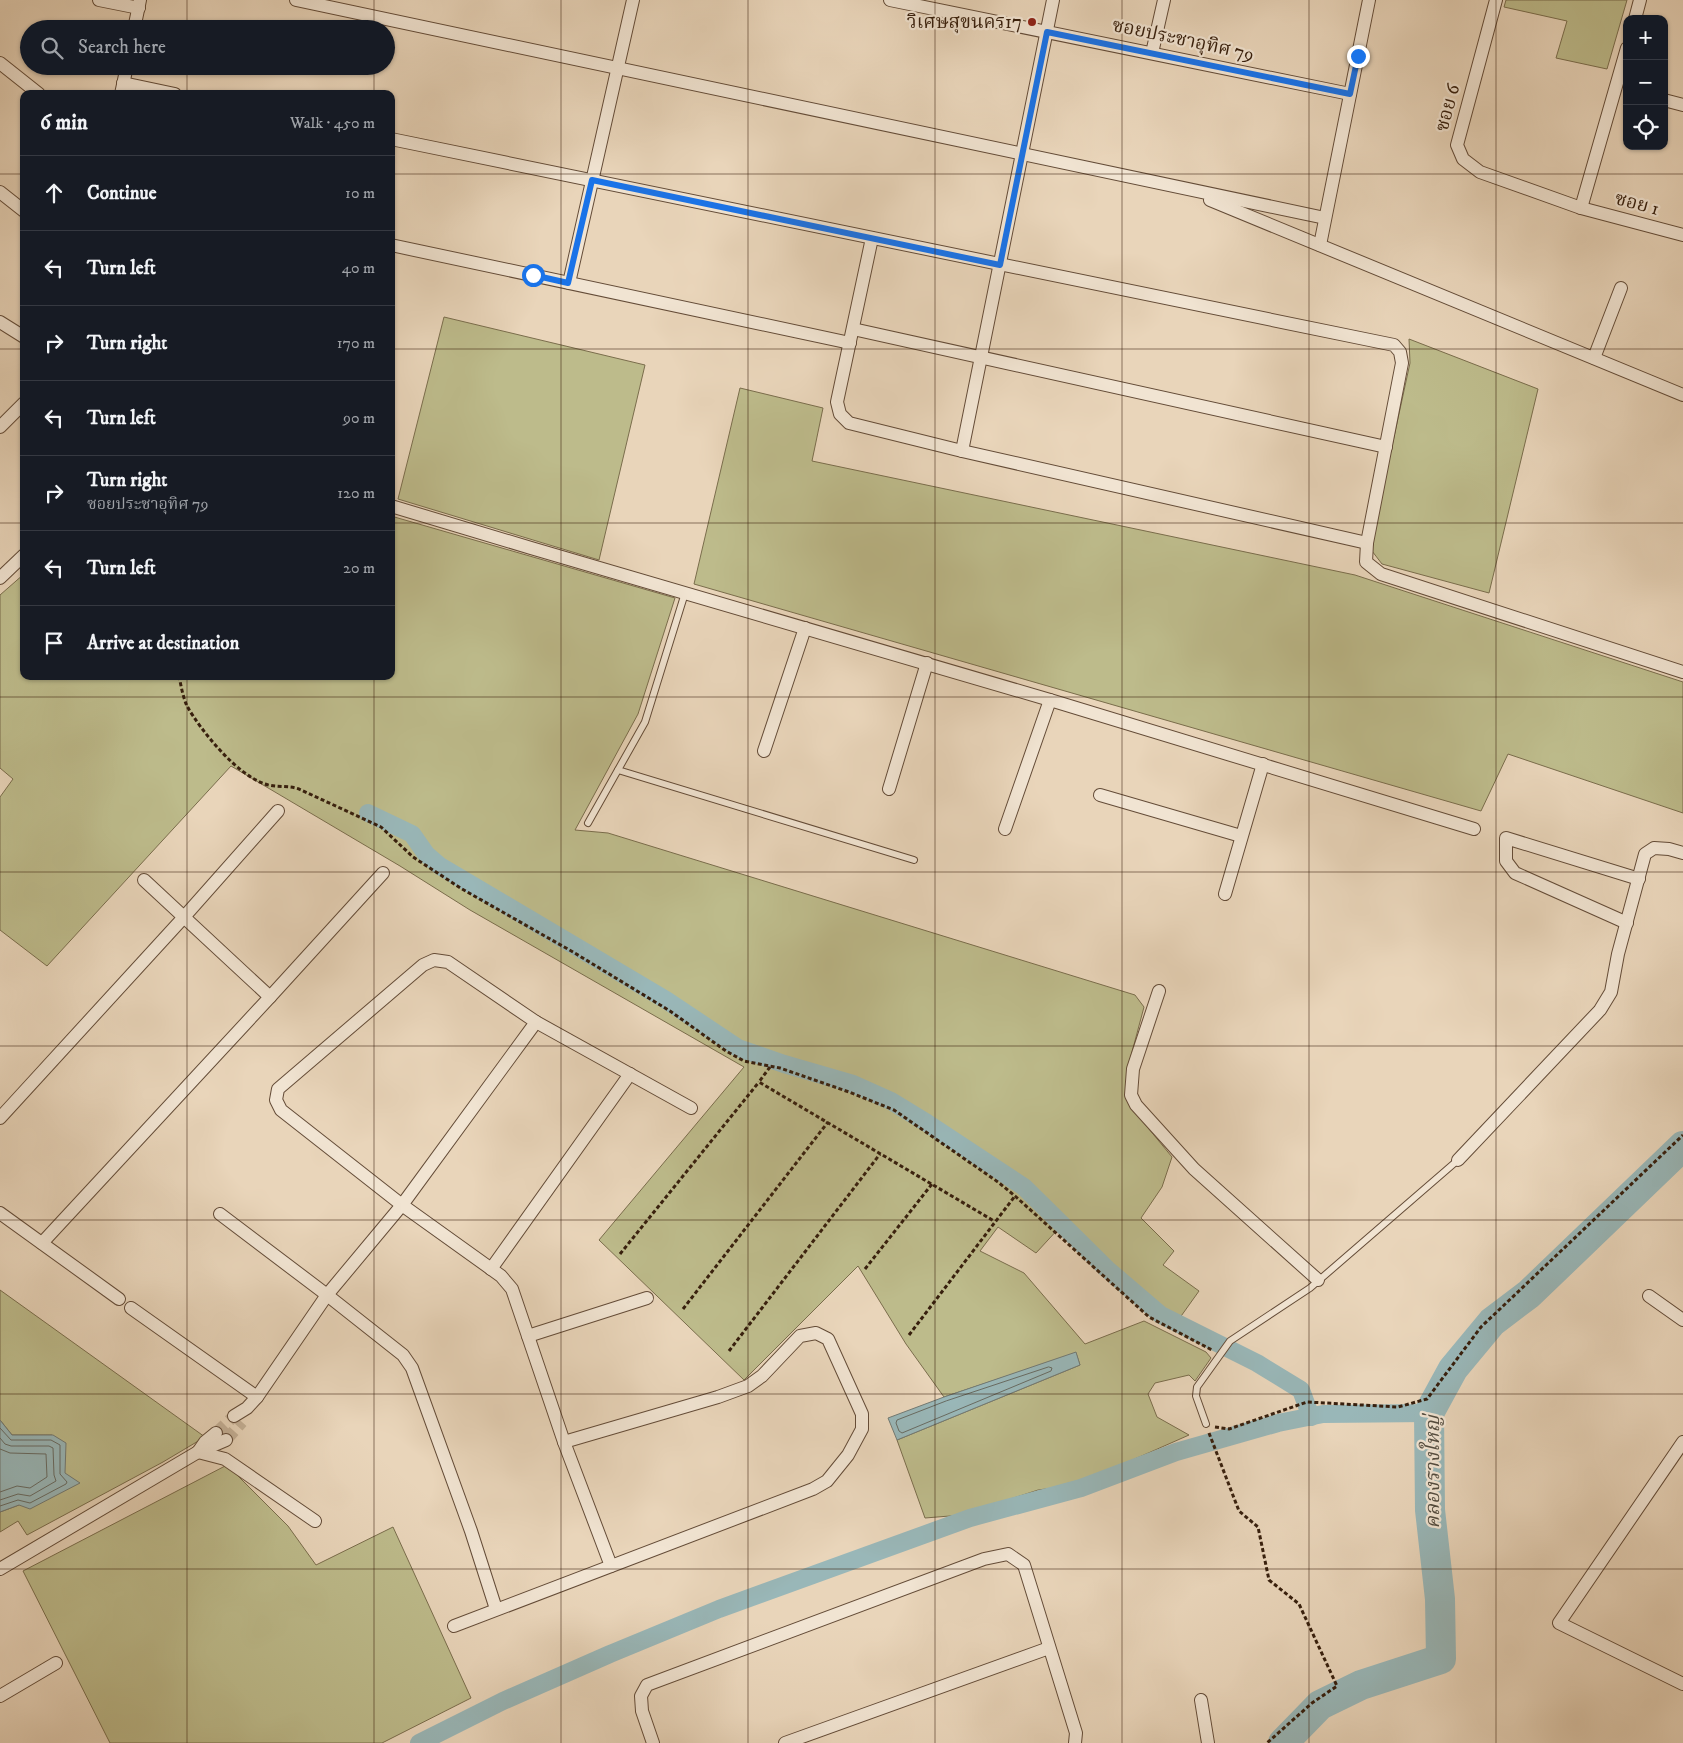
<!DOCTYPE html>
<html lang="en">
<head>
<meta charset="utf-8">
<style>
	:root { --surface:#171b24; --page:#20242c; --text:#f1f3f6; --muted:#9ea1a6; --line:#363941 }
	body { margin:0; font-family:"IM FELL DW Pica","Noto Serif Thai",serif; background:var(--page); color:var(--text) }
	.controls { position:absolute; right:15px; top:15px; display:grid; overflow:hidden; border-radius:10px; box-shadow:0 1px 4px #0004 }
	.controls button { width:45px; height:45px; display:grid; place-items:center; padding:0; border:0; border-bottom:1px solid var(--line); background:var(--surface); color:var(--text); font:25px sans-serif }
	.stop { position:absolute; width:15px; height:15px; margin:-11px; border:4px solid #1a73e8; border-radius:50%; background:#fff }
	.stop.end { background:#1a73e8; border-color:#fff; box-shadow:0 1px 5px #0008 }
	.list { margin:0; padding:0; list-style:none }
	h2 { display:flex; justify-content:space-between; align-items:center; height:65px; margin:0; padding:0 20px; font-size:21px }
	h2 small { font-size:16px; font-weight:400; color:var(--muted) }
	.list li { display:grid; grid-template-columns:32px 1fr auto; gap:15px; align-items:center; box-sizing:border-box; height:75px; padding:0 20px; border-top:1px solid var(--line) }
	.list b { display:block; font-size:19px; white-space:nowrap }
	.list p { margin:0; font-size:16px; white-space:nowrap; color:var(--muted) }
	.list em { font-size:16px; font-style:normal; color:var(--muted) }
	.icon { flex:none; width:28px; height:28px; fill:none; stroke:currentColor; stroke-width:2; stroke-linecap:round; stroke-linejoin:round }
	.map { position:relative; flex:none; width:1683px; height:1743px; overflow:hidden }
	.search { position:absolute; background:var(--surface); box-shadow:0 1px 4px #0004; left:20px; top:20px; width:375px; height:55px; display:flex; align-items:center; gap:12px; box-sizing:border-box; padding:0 18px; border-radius:28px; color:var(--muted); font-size:19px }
	.panel { position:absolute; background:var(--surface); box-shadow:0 1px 4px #0004; left:20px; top:90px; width:375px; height:590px; border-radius:10px }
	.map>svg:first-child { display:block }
	.green { fill:#bdbb8b; stroke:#7a6d4c }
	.water { fill:#99b7b8; stroke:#727a74 }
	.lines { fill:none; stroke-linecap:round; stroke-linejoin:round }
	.shore { stroke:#686b62; stroke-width:1 }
	.canal { stroke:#99b7b8; stroke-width:18 }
	.river { stroke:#99b7b8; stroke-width:30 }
	.minor-tunnel { stroke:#c5b197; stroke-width:12; stroke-dasharray:12 6; stroke-linecap:butt }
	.service-casing { stroke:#644c38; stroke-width:8 }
	.minor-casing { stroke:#644c38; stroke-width:14 }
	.path { stroke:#371f0d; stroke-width:3; stroke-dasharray:4 2.5; stroke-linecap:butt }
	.service { stroke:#f1e4d2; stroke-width:6 }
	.minor { stroke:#f1e4d2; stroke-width:12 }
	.route { stroke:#1a73e8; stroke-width:6 }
	.grid { fill:none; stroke:#371f0d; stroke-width:1; stroke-opacity:0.55 }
	.poi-dot { fill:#8f2418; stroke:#f1e4d2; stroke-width:2 }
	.labels { text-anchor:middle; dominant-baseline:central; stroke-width:4.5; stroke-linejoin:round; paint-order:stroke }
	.poi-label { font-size:19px; fill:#371f0d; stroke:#f1e4d2; text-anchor:end }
	.street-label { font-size:19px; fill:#371f0d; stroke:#f1e4d2 }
	.water-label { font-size:20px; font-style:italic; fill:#544d40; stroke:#f1e4d2 }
</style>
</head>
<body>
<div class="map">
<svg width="1683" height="1743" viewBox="0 0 1683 1743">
	<rect width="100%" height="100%" fill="#e9d5ba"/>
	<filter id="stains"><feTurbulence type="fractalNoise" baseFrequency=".004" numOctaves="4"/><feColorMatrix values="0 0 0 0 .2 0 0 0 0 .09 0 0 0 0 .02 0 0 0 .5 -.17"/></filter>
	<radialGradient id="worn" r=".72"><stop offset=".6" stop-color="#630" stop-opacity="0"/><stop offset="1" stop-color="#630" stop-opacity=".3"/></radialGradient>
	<g class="green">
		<polygon points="1506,0 1627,0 1607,69 1556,58 1567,21 1504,7"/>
		<polygon points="444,317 645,365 599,560 398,499"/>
		<polygon points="1409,339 1538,389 1489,593 1382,564 1372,551 1371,543 1410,363"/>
		<polygon points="740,388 823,408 812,461 1355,575 1683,682 1683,813 1508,754 1481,811 694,584"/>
		<polygon points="391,516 675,598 638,714 575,830 608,833 1135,995 1144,1007 1128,1067 1135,1112 1172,1157 1162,1187 1141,1218 1174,1251 1163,1265 1199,1291 1174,1326 1140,1304 1060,1227 1036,1253 998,1227 980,1251 1024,1273 1085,1344 1144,1321 1206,1352 1211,1358 1195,1381 1189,1375 1155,1383 1148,1394 1157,1417 1189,1435 1076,1485 1038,1490 962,1515 925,1518 897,1440 1080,1365 1076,1353 944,1397 906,1344 858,1266 744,1380 599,1240 744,1067 470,910 400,866 231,766 47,966 0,930 0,797 13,779 0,768 0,595 24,574 24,676 391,676"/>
		<polygon points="0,1290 205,1437 163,1462 27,1535 18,1521 0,1532 0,1512 19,1505 65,1474 52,1435 12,1435 0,1420"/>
		<polygon points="227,1465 288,1526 316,1565 393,1527 471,1698 382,1743 110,1743 23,1571"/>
	</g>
	<g class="water">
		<polygon points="1076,1352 1080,1365 897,1440 888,1418 944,1397"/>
		<polygon points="0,1420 12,1435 53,1435 66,1443 65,1473 80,1483 30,1509 19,1505 0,1512"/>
	</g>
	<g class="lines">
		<g class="shore">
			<polygon points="1049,1367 1052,1368 1051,1371 902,1433 899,1431 896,1423 897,1420 946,1401"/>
			<polyline points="0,1428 11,1440 51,1440 60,1445 60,1474 67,1482 66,1484 30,1503 18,1500 0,1506"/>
			<polyline points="0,1438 5,1444 11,1446 49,1446 53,1448 54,1475 56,1481 30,1496 18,1494 0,1500"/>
			<polyline points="0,1449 10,1453 46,1454 47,1477 30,1488 17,1486 0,1492"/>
		</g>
		<g class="canal">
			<polyline points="368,813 412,834 426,854 440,866 666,1000 738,1048 784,1064 853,1084 891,1101 927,1123 1024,1187 1107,1269 1161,1315 1257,1363 1301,1390 1311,1417"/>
			<polyline points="419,1743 503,1701 610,1654 719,1609 970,1518 1081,1488 1176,1452 1278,1423 1323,1414 1429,1413"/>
		</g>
		<polyline class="river" points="1283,1743 1320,1705 1361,1685 1441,1659 1440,1599 1430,1510 1429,1413 1453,1369 1492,1322 1529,1294 1683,1146"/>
		<g class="minor-tunnel">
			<polyline points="216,1433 234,1416"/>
			<polyline points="226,1440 242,1422"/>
		</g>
		<defs>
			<g id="service">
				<polyline points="618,770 914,860"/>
				<polyline points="588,823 645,722 685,593"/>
				<polyline points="1206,1424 1196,1396 1197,1387 1230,1341 1310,1288 1458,1160"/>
			</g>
			<g id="minor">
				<polyline points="99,0 139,8"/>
				<polyline points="296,0 1325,218"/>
				<polyline points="890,0 1350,94"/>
				<polyline points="1496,0 1457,145 1463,159 1480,172 1581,208 1683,235"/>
				<polyline points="1635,19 1640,0"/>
				<polyline points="134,29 140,0"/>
				<polyline points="1152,53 1164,0"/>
				<polyline points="0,63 39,94"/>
				<polyline points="123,83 175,94"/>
				<polyline points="121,94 127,66"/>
				<polyline points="1664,100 1683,105"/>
				<polyline points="391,139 1394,345 1400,352 1402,363 1367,543 1366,562 1381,574 1683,672"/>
				<polyline points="0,192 24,211"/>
				<polyline points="1210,200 1683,395"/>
				<polyline points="1581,208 1627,48"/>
				<polyline points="872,238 837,402 840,414 849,423 962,451 1367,543"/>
				<polyline points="391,245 850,343"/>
				<polyline points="1320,245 1369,0"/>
				<polyline points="569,283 633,0"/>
				<polyline points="0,322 24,337"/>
				<polyline points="853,329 1386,447"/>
				<polyline points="1594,358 1621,288"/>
				<polyline points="0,427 24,403"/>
				<polyline points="962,451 1053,0"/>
				<polyline points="391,506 531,548 1050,700 1474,829"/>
				<polyline points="0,578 24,555"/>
				<polyline points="764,751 805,628"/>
				<polyline points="889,789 927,663"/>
				<polyline points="1100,795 1241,836"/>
				<polyline points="1005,829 1050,700"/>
				<polyline points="1225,894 1263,764"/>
				<polyline points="1627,923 1515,873 1506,861 1506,838 1639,879"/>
				<polyline points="1159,991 1133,1069 1131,1095 1136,1105 1194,1169 1318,1280"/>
				<polyline points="270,997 383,873"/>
				<polyline points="0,1118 184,917 278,811"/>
				<polyline points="1458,1160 1600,1010 1611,992 1618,954 1645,854 1654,848 1669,849 1683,853"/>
				<polyline points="0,1213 119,1299"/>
				<polyline points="220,1214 327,1295 403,1355 412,1368 471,1531 496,1609"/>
				<polyline points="42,1243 270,997 144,880"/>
				<polyline points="491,1269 630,1074"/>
				<polyline points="1649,1296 1683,1320"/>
				<polyline points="131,1308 257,1397"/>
				<polyline points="528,1336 647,1298"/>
				<polyline points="234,1416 247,1408 257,1397 327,1295 402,1205 536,1022"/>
				<polyline points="1683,1442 1559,1623 1683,1684"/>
				<polyline points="198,1452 225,1459 315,1521"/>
				<polyline points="198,1452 205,1442 216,1433"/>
				<polyline points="611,1566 564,1442 512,1289 501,1276 402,1205 281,1110 276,1100 278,1089 423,965 434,960 448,962 536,1022 691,1108"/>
				<polyline points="0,1569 198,1452 226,1440"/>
				<polyline points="454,1626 813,1489 827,1481 848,1455 862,1429 862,1414 828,1339 816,1333 800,1336 762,1376 748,1386 718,1397 564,1442"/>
				<polyline points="0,1696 56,1663"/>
				<polyline points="1201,1700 1208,1743"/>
				<polyline points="653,1743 642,1711 641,1696 647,1685 984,1559 1008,1554 1024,1565 1076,1733 1075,1743"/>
				<polyline points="785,1743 1049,1648"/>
			</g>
		</defs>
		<use href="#service" class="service-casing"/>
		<use href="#minor" class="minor-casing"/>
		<g class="path">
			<path d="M179 676C181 686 183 697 187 706 201 731 237 775 265 784 276 788 288 785 299 789L381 827 413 857 462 889 573 952 670 1011 726 1051 744 1061 780 1068 849 1092 894 1110 998 1182 1015 1196 1149 1317 1212 1350"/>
			<polyline points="770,1067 759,1082 994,1221"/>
			<polyline points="620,1254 759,1082"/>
			<polyline points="865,1269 932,1184"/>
			<polyline points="683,1309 828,1122"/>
			<polyline points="909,1335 1015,1196"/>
			<polyline points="729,1351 880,1154"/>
			<polyline points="1215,1427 1229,1429 1307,1402 1398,1407 1427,1399 1481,1327 1683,1135"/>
			<polyline points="1209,1433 1239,1511 1258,1527 1269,1580 1299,1604 1337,1686 1312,1703 1267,1743"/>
		</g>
		<use href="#service" class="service"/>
		<use href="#minor" class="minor"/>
	</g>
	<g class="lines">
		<polyline class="route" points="533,275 568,283 592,180 1000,265 1047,32 1350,94 1358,56"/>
	</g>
	<path class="grid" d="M187 0V29M374 0V29M561 0V1743M748 0V1743M935 0V1743M1122 0V1743M1309 0V1743M1496 0V1743M187 66V94M374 66V94M0 174H24M391 174H1683M0 349H24M391 349H1683M0 523H24M391 523H1683M187 676V1743M374 676V1743M0 697H1683M0 872H1683M0 1046H1683M0 1220H1683M0 1394H1683M0 1569H1683"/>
	<circle class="poi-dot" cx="1032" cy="22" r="5"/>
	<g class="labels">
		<g class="poi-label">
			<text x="1022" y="22">วิเศษสุขนคร17</text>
		</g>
		<g class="street-label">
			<text transform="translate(1183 40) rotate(12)">ซอยประชาอุทิศ 79</text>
			<text transform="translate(1448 108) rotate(-75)">ซอย 6</text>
			<text transform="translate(1637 204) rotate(15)">ซอย 1</text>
		</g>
		<g class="water-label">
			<text transform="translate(1433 1472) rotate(-90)">คลองรางใหญ่</text>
		</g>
	</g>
	<rect width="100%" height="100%" filter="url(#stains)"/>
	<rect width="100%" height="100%" fill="url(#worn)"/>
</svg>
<div class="controls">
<button>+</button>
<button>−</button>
<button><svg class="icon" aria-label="locate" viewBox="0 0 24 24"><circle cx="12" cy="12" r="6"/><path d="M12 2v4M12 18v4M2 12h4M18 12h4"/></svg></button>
</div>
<div class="stop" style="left:533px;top:275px"></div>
<div class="stop end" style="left:1358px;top:56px"></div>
<div class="search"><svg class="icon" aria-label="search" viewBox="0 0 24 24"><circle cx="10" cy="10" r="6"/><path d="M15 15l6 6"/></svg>Search here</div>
<section class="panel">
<h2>6 min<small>Walk · 450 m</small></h2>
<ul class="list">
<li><svg class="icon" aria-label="ahead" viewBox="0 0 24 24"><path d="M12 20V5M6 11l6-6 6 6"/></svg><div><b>Continue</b></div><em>10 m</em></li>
<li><svg class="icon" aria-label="left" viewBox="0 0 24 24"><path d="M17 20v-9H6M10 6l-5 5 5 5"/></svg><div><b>Turn left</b></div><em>40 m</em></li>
<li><svg class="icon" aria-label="right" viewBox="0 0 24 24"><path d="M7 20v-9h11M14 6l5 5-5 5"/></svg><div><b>Turn right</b></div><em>170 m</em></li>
<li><svg class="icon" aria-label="left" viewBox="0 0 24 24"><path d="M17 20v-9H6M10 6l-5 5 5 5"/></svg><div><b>Turn left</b></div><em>90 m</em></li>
<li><svg class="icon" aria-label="right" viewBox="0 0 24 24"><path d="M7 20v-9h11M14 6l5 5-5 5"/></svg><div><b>Turn right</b><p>ซอยประชาอุทิศ 79</p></div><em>120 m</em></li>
<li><svg class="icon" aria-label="left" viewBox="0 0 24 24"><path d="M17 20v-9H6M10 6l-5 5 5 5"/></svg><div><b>Turn left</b></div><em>20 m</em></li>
<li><svg class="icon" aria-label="arrive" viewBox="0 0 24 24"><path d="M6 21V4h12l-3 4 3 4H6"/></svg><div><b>Arrive at destination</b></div></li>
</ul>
</section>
</div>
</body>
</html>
